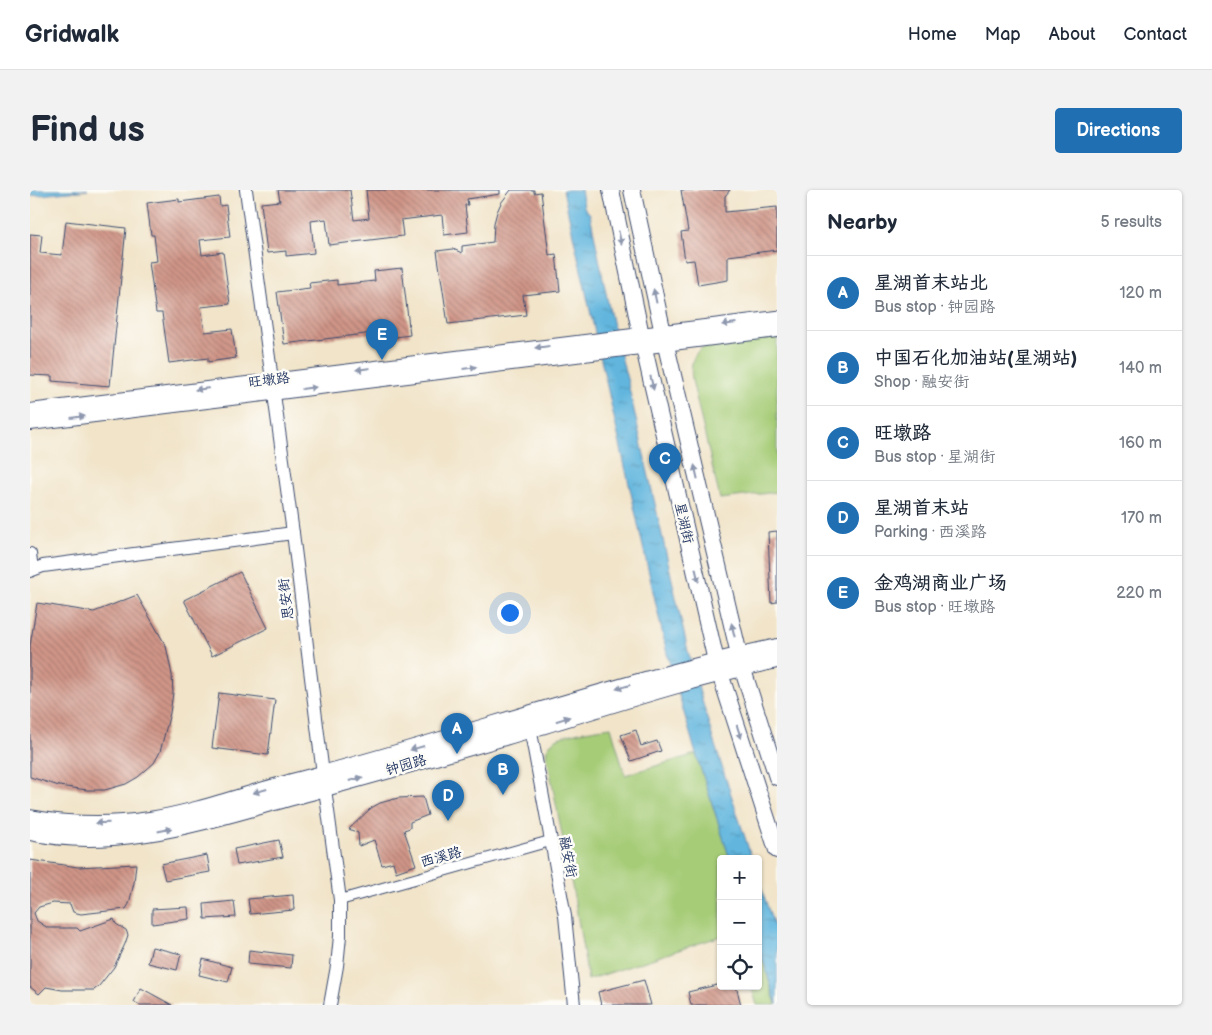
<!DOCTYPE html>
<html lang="en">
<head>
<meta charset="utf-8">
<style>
	:root { --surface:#fff; --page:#f2f2f3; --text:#1f2937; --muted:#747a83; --line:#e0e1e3; --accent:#1f6fb2 }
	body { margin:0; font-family:"Balsamiq Sans","LXGW WenKai TC",sans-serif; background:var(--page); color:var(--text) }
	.controls { position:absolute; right:15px; bottom:15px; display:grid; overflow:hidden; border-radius:5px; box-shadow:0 1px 4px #0004 }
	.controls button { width:45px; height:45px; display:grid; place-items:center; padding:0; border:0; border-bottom:1px solid var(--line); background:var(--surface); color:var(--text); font:25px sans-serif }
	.you { position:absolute; left:479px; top:422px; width:18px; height:18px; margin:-12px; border:4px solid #fff; border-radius:50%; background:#1a73e8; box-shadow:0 0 0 8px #1a73e833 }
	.badge { display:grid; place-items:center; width:32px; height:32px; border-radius:50%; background:var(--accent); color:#fff; font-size:16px; font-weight:700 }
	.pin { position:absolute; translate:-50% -41px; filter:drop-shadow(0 1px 2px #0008) }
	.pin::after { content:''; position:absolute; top:26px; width:18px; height:15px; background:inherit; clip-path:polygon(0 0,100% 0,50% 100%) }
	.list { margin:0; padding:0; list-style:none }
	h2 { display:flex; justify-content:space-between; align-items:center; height:65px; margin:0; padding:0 20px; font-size:21px }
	h2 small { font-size:16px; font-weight:400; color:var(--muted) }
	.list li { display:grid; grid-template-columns:32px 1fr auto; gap:15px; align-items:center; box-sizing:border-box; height:75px; padding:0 20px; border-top:1px solid var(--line) }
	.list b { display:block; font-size:19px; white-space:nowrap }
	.list p { margin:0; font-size:16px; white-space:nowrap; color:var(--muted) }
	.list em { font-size:16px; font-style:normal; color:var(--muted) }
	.icon { flex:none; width:28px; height:28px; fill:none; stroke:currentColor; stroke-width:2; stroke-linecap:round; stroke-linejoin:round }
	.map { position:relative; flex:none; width:747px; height:815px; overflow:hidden; border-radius:5px }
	header { display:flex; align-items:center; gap:30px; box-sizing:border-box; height:70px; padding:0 25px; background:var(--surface); border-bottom:1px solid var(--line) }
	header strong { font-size:24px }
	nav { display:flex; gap:28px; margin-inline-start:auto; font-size:18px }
	.intro { display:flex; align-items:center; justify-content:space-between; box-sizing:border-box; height:120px; padding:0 30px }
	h1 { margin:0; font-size:35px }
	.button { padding:12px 22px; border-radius:5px; background:var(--accent); color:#fff; font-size:18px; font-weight:700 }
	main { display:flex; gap:30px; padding:0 30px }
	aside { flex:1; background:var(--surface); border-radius:5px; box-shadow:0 1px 4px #0004 }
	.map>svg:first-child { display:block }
	.grass { fill:#a6cc77; stroke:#607e6a }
	.water { fill:url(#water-ripples); stroke:#3e729e }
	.building { fill:url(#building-back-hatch) }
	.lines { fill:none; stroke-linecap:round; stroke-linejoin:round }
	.minor-casing { stroke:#3b4a6e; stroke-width:12 }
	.tertiary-casing { stroke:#3b4a6e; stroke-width:14 }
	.secondary-casing { stroke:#3b4a6e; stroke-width:16 }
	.primary-casing { stroke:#3b4a6e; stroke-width:18 }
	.minor { stroke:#fff; stroke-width:10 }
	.tertiary { stroke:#fff; stroke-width:12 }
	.secondary { stroke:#fff; stroke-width:14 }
	.primary { stroke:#fff; stroke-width:16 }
	.oneway { fill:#8d97ae }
	.labels { text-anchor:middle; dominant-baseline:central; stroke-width:5; stroke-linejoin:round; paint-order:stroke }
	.street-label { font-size:14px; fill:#1b2f5e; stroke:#fdfcf7 }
</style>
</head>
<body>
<header>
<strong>Gridwalk</strong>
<nav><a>Home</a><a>Map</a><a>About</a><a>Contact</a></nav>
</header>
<div class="intro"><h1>Find us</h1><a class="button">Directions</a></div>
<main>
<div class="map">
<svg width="747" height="815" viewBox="0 0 747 815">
	<defs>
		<pattern id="water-ripples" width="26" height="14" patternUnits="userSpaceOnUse" patternTransform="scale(1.25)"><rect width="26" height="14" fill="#62b6de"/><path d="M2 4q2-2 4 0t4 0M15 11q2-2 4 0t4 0" fill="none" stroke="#5094b7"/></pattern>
		<pattern id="building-back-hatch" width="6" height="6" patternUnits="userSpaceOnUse" patternTransform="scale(1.25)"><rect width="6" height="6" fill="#d09587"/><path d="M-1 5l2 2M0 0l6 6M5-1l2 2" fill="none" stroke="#a87a72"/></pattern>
	</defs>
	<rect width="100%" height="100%" fill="#fdfcf7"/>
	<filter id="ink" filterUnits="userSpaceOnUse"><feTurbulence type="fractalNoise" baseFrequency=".02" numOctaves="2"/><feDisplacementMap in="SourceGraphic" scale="10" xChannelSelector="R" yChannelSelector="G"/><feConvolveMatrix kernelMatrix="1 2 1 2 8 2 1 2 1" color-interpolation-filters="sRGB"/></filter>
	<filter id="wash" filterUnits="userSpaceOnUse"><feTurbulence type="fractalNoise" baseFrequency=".0096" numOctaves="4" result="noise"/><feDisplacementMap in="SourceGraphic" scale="20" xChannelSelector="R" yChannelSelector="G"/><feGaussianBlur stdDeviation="1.12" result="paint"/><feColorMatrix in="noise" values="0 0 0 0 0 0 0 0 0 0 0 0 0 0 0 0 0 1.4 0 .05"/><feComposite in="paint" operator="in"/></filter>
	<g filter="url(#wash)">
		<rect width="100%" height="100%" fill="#f1e4c9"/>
		<g class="grass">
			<path d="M747 147V302L690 309 662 190C660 175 662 162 677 155Z"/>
			<path d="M581 537 595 585 666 564 700 669H691V746L558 790 546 717 516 562C518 558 519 555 522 552 532 543 568 539 581 537Z"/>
			<polygon points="728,754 746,815 727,815 721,796 728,796"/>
		</g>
		<g class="water">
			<polygon points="0,0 58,0 0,6"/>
			<polygon points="533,0 551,0 554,17 560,24 582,132 597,189 658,461 683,549 722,669 700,669 666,564 638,468"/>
			<polygon points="728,688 747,745 747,815 728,754"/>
		</g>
		<g id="blocks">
			<g class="building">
				<polygon points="248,0 320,0 324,30 339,28 336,0 470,0 470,4 437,9 438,15 435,15 438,42 414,45 412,25 371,30 373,46 299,55 296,29 281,31 284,63 256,66 256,61 237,63 231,13 250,11"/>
				<polygon points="481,0 504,0 504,3 511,2 519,65 526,64 530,101 493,105 496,125 418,134 407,61 423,59 432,63 432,56 463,52 464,33 467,22 471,13"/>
				<polygon points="651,0 700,0 695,6 695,22 747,17 747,60 698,66 698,90 668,95 664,70 655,71 651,42 658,41"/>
				<polygon points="189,7 190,16 196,15 200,47 170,50 172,65 193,62 200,114 171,117 175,142 202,139 206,168 178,172 178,168 139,173 132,123 126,123 119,72 127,71 124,45 121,45 117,13 149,9 149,12"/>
				<polygon points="36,31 96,38 80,196 22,191 22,186 0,185 0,44 12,45 10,63 32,65"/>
				<polygon points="372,78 380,145 351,149 351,142 254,154 247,102 280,98 279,93 307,90 307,95 345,91 344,81"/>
				<polygon points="747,341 747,412 741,413 738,342"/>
				<polygon points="210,382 238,438 182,466 154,410"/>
				<polygon points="107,405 136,456 142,485 143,503 140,523 130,562 124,573 108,587 96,594 75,600 57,600 29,596 0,587 0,456 7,413 64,422"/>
				<polygon points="189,503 245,510 238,565 182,558"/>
				<polygon points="606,540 611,556 627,551 631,561 601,571 591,545"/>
				<polygon points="393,607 398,625 380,632 380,638 374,640 386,675 366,682 363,672 352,675 344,650 329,656 328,643 319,639 341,618 350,613 368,608"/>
				<polygon points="249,650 253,667 207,675 204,659"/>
				<polygon points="177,665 180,682 135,690 131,674"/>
				<polygon points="0,670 48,677 106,674 104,693 99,714 96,719 51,724 43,722 40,714 23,713 9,717 4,723 7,731 18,738 47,738 50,741 84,729 86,734 96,740 98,745 95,754 84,777 69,796 64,800 32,800 16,797 9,804 0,797"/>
				<polygon points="263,705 264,720 220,724 218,709"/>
				<polygon points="204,711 206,727 175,729 174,714"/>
				<polygon points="158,717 159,729 122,734 122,719"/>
				<polygon points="122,757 151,764 147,780 118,773"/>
				<polygon points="219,760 262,765 261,778 218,774"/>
				<polygon points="173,769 202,777 198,792 169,785"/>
				<polygon points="614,790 621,815 571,815 568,802"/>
				<polygon points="691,794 691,796 706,796 711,815 661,815 658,802"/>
				<polygon points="111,798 142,815 110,815 104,812"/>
			</g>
		</g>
	</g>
	<g filter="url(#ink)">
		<use href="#blocks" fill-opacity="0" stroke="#3b4a6e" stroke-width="1"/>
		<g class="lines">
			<defs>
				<polyline id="minor" points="310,710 520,651"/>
				<g id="tertiary">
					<polyline points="216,0 263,343 293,584 310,710 310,746 307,776 300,815"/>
					<polyline points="0,364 2,379"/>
					<polyline points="0,381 13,376 263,343"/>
					<polyline points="499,532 535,726 544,815"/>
				</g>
				<g id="secondary">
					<polyline points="0,221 747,128"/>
					<polyline points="0,233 747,140"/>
				</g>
				<g id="primary">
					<polyline points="581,0 611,145 686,471 747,660"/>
					<polyline points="602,0 633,143 712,477 747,587"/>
					<path d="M0 628C39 635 80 636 120 630 169 622 217 604 266 591 427 549 584 493 747 457"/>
					<path d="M0 642C91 662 182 628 270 605 349 583 429 561 508 537 587 513 666 487 747 470"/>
				</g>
			</defs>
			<use href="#minor" class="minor-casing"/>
			<use href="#tertiary" class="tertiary-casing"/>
			<use href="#secondary" class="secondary-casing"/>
			<use href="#primary" class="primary-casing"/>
			<use href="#minor" class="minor"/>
			<use href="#tertiary" class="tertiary"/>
			<use href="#secondary" class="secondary"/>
			<use href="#primary" class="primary"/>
		</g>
		<defs><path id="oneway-solid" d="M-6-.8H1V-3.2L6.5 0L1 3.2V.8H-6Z" transform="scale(1.25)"/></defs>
		<g class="oneway">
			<use href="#oneway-solid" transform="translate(590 48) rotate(78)"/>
			<use href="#oneway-solid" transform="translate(625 106) rotate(-102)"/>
			<use href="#oneway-solid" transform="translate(699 134) rotate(173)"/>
			<use href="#oneway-solid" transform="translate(512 157) rotate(173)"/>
			<use href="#oneway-solid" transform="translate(440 178) rotate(-7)"/>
			<use href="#oneway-solid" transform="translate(333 179) rotate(173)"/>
			<use href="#oneway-solid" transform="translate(622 193) rotate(77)"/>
			<use href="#oneway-solid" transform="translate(279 198) rotate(-7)"/>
			<use href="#oneway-solid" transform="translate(172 199) rotate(173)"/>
			<use href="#oneway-solid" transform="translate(48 227) rotate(-7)"/>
			<use href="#oneway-solid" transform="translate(666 282) rotate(-103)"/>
			<use href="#oneway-solid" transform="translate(667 385) rotate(77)"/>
			<use href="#oneway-solid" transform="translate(703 440) rotate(-103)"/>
			<use href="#oneway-solid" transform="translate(593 497) rotate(164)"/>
			<use href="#oneway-solid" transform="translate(533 529) rotate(-17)"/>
			<use href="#oneway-solid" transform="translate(709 542) rotate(72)"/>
			<use href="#oneway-solid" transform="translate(387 558) rotate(164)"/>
			<use href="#oneway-solid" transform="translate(326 589) rotate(-15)"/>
			<use href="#oneway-solid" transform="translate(230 601) rotate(164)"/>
			<use href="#oneway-solid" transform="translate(72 633) rotate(179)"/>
			<use href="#oneway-solid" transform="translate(135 640) rotate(-11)"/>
		</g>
	</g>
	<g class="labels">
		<g class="street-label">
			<text transform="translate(239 190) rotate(-7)">旺墩路</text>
			<text transform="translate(654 333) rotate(77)">星湖街</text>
			<text transform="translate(256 409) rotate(-97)">思安街</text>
			<text transform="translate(376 575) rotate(-16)">钟园路</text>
			<text transform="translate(411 667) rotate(-16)">西溪路</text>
			<text transform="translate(538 667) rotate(79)">融安街</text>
		</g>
	</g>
</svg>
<div class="controls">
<button>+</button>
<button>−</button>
<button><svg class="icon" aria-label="locate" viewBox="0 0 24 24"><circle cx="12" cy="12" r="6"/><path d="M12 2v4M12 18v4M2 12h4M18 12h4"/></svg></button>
</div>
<div class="you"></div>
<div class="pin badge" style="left:427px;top:564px">A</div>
<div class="pin badge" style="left:473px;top:605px">B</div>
<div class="pin badge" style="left:635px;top:294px">C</div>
<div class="pin badge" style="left:418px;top:631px">D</div>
<div class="pin badge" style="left:352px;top:170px">E</div>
</div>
<aside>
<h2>Nearby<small>5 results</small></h2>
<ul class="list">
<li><span class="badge">A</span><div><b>星湖首末站北</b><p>Bus stop · 钟园路</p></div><em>120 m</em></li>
<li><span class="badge">B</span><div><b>中国石化加油站(星湖站)</b><p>Shop · 融安街</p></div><em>140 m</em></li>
<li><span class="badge">C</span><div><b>旺墩路</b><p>Bus stop · 星湖街</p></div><em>160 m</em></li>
<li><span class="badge">D</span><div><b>星湖首末站</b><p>Parking · 西溪路</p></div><em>170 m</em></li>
<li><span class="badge">E</span><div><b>金鸡湖商业广场</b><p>Bus stop · 旺墩路</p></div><em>220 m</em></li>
</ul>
</aside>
</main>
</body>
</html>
